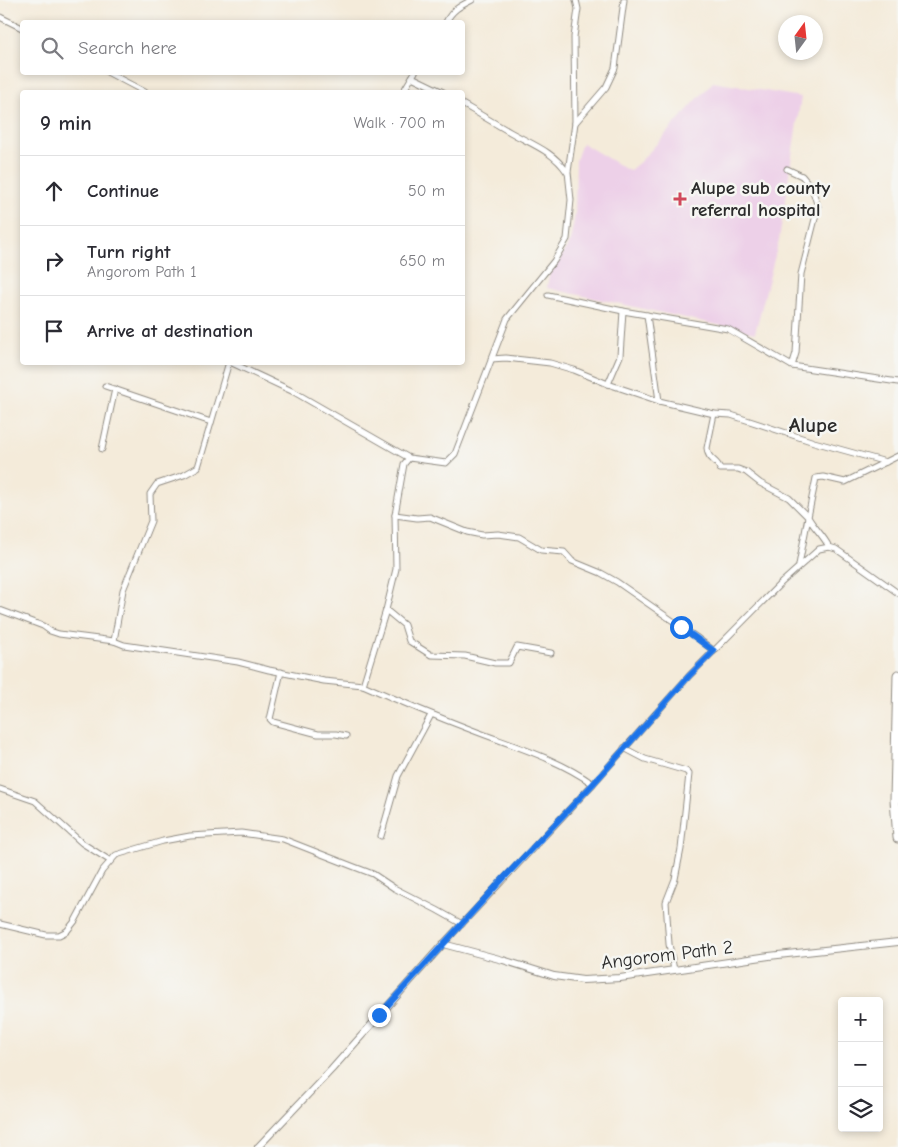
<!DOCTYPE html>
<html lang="en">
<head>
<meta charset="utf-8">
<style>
	:root { --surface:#fff; --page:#f7f7f7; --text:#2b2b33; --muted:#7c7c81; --line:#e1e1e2 }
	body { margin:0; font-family:"Comic Neue",sans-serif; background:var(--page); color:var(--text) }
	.controls { position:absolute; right:15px; bottom:15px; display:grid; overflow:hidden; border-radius:5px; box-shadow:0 2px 8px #0003 }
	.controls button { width:45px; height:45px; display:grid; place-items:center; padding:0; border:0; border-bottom:1px solid var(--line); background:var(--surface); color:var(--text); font:25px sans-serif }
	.compass { position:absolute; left:778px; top:15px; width:45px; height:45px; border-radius:50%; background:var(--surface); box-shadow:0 2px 8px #0003; rotate:15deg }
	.stop { position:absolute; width:15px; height:15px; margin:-11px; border:4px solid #1a73e8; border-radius:50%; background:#fff }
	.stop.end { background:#1a73e8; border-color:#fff; box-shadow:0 1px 5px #0008 }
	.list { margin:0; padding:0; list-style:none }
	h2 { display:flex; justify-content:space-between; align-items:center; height:65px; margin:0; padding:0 20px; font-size:21px }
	h2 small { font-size:16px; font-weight:400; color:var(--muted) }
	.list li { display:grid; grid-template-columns:32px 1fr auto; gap:15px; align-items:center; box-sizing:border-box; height:70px; padding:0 20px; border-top:1px solid var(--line) }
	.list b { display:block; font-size:19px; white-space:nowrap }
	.list p { margin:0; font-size:16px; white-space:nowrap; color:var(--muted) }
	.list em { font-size:16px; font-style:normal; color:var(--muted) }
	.icon { flex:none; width:28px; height:28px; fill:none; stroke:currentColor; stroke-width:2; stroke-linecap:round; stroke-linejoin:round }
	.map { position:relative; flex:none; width:898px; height:1147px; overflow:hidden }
	.search { position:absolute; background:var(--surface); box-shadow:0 2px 8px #0003; left:20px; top:20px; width:445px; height:55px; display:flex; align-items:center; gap:12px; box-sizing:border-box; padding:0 18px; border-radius:5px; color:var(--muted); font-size:19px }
	.panel { position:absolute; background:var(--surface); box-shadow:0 2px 8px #0003; left:20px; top:90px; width:445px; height:275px; border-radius:5px }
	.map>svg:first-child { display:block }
	.built { fill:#edd0e8 }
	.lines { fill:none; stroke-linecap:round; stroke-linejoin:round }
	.minor-casing { stroke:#908b82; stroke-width:7 }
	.tertiary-casing { stroke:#908b82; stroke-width:8 }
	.trunk-casing { stroke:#908b82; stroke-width:11 }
	.minor { stroke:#fff; stroke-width:5 }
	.tertiary { stroke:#fff; stroke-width:6 }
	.trunk { stroke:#fff; stroke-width:9 }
	.route { stroke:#1a73e8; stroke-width:6 }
	.poi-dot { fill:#d1495b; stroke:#f6f6f2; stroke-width:2 }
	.labels { text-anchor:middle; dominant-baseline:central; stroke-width:5; stroke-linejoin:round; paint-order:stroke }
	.poi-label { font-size:19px; font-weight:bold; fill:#2b2b2b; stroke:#f6f6f2; text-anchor:start }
	.street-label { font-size:19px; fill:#2b2b2b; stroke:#f6f6f2 }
	.quarter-label { font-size:21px; font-weight:bold; fill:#2b2b2b; stroke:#f6f6f2 }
</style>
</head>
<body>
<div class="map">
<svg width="898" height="1147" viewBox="0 0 898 1147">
	<rect width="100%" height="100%" fill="#f6f6f2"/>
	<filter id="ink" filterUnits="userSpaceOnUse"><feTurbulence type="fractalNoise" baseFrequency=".02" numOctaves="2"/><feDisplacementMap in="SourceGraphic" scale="10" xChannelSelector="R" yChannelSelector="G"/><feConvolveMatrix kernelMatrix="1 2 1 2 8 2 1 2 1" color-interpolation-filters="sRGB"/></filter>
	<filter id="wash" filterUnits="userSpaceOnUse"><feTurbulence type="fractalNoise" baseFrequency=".0096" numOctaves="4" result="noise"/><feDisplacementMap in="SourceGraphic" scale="20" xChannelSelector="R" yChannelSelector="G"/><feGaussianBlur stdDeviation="1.12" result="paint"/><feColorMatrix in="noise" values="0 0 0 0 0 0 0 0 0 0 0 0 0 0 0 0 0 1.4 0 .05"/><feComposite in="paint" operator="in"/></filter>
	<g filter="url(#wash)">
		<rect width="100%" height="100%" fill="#f4ebda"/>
		<polygon class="built" points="713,82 801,97 779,240 755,333 547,288 549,275 570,242 575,215 576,160 582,143 629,171 641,161"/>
	</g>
	<g filter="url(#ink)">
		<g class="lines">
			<defs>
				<g id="minor">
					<path d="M576 0 578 9 574 37 575 123 568 172 571 200 567 239 554 261 507 319 455 454 446 463 409 458 404 464 395 515 396 569 386 610 363 685C399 701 435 716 472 730 513 746 557 758 593 784"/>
					<polyline points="0,17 22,28"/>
					<path d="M446 22C452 10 460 6 472 0"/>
					<polyline points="107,72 145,92"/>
					<polyline points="412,77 443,92"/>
					<polyline points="403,92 415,72"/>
					<path d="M462 104C478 113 494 123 510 132 531 144 553 151 567 172"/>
					<polyline points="575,123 606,87 615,68 624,0"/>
					<polyline points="787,169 802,176 812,188 818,207 801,274 796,353 792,366"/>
					<polyline points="548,295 623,311 728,329 792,366 898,382"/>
					<polyline points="647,315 659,401"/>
					<path d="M491 359 506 358 550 363 574 370 608 384 659 401 714 414 707 448C708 461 717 459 720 469H738L746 472 760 483 789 498 808 517 799 565"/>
					<polyline points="230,362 294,392 409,458"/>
					<polyline points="608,384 620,356 623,311"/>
					<polyline points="105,386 211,422"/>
					<polyline points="714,414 731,415 814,442 886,462"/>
					<polyline points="102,449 115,389"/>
					<polyline points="395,515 417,518 430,517 467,532 482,535 498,534 519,537 541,550 564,552 572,561 601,573 617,582 696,637 714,651"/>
					<path d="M829 547C824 536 814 528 808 517L816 478 823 477 845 482 898 456"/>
					<polyline points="0,610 43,626 50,631 59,634 114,641 124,645 238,662 269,670 324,681 363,685"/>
					<polyline points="386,610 404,625 409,641 431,655 465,656 495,663 509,663 517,647 551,653"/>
					<polyline points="114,641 123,590 151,521 150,494 157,484 184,475 198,467 229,362"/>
					<polyline points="281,672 270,719 273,722 318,734 336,734 346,736"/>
					<polyline points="624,748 645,759 686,771 689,774 681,849 675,879 666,902 669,944 674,970"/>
					<polyline points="0,789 35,801 82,843 109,860"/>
					<polyline points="381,836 398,776 431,715"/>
					<polyline points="0,924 46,935 59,935 67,931 75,921 102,871 116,855 163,841 190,836 241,833 283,839 352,866 373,874 394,888 437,910 462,924"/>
					<polyline points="443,944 593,784 689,676 780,584 819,549 829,547 836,549 898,593"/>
				</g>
				<polyline id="tertiary" points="258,1147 332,1069 443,944 503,960 554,976 583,980 620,978 769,956 898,942"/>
				<polyline id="trunk" points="898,675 895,800 898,838"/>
			</defs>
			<use href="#minor" class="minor-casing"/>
			<use href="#tertiary" class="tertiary-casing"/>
			<use href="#trunk" class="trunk-casing"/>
			<use href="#minor" class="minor"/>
			<use href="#tertiary" class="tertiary"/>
			<use href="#trunk" class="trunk"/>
		</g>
	</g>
	<g class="lines" filter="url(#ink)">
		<polyline class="route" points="379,1015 499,883 593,784 689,676 714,651 681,627"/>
	</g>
	<path class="poi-dot" d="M677.5 191.5h5v5h5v5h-5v5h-5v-5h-5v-5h5z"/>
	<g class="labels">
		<g class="poi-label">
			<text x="691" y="188">Alupe sub county<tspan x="691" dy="22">referral hospital</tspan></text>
		</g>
		<g class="street-label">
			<text transform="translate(667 955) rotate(-7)">Angorom Path 2</text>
		</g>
		<g class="quarter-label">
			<text x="813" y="425">Alupe</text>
		</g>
	</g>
</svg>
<div class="controls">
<button>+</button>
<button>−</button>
<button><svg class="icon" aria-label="layers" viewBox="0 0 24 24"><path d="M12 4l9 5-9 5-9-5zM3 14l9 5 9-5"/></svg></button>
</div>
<svg class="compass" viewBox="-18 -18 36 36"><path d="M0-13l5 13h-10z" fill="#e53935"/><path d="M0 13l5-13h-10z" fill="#7c7c81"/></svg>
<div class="stop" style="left:681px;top:627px"></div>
<div class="stop end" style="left:379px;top:1015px"></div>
<div class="search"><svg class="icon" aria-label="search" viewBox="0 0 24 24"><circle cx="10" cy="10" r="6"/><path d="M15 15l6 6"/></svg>Search here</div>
<section class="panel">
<h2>9 min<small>Walk · 700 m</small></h2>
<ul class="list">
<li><svg class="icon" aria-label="ahead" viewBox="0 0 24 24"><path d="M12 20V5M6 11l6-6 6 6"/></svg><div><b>Continue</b></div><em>50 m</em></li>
<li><svg class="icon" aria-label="right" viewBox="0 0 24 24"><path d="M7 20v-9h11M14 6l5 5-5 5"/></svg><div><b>Turn right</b><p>Angorom Path 1</p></div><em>650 m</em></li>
<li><svg class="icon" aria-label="arrive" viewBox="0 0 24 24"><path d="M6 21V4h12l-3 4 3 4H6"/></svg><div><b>Arrive at destination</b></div></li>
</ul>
</section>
</div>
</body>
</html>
